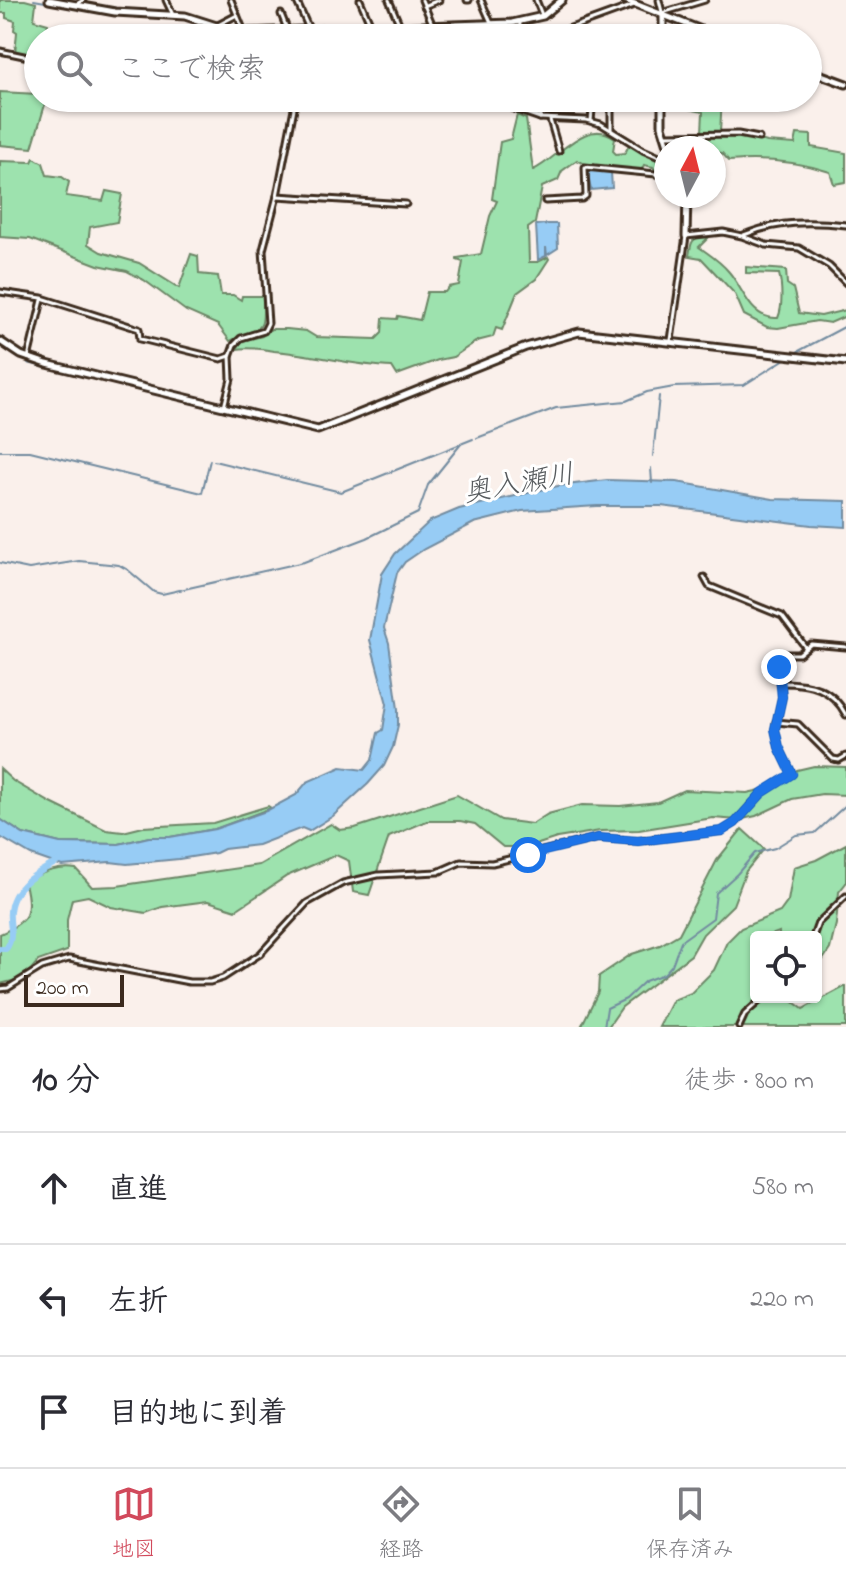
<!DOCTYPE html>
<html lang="ja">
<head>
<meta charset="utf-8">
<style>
	:root { --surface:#fff; --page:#f2f2f3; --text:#2b2b33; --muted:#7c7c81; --line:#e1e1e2; --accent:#d1495b }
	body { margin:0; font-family:"Indie Flower","Klee One",sans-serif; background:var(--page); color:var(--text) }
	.controls { position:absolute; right:24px; bottom:24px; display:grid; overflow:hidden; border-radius:8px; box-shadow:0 2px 6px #0004 }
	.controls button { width:72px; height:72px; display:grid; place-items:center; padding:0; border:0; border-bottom:2px solid var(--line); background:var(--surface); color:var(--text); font:40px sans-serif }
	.compass { position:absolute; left:654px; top:136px; width:72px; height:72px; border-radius:50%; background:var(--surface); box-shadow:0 2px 6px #0004; rotate:7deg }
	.scale { position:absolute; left:24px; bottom:20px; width:100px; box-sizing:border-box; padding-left:8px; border:4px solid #3b2a1e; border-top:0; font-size:22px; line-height:28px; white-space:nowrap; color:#3b2a1e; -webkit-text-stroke:6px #fff; paint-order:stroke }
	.stop { position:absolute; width:24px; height:24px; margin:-18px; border:6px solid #1a73e8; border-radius:50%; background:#fff }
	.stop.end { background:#1a73e8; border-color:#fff; box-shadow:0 2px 8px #0008 }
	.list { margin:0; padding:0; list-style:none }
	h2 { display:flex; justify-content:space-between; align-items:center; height:104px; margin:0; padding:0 32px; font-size:34px }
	h2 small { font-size:26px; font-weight:400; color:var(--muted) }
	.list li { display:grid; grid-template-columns:52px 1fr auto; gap:24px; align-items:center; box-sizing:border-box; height:112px; padding:0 32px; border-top:2px solid var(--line) }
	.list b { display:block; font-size:30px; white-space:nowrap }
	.list em { font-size:26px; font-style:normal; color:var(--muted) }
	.icon { flex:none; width:44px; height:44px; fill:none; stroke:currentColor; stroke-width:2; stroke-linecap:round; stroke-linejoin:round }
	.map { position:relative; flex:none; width:846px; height:1027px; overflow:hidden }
	.search { position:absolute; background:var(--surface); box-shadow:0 2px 6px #0004; left:24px; right:24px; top:24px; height:88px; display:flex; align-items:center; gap:20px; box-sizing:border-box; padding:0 28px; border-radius:44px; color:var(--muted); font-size:30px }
	.sheet { height:440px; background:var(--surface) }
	nav { display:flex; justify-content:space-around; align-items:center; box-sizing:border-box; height:112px; border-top:2px solid var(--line); background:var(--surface); font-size:22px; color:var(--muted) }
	nav a { display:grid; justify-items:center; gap:4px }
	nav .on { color:var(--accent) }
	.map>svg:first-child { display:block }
	.green { fill:#9de2ae; stroke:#6c8666; stroke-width:2 }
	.water { fill:#97ccf5; stroke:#728b9f; stroke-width:2 }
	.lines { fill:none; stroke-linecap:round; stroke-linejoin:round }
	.stream { stroke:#728b9f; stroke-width:2 }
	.river { stroke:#97ccf5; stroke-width:6 }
	.street-casing { stroke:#3b2a1e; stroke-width:9 }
	.secondary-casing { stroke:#3b2a1e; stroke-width:11 }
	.street { stroke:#fff; stroke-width:3 }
	.secondary { stroke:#fff; stroke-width:5 }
	.route { stroke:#1a73e8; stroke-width:10 }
	.labels { text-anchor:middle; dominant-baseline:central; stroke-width:6; stroke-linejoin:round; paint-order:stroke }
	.water-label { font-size:28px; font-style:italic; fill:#575b5e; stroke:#fff }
</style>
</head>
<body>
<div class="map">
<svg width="846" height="1027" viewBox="0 0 846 1027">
	<rect width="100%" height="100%" fill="#faf0eb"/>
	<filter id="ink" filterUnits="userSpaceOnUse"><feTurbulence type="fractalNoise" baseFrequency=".0125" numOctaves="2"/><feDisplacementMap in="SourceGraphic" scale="16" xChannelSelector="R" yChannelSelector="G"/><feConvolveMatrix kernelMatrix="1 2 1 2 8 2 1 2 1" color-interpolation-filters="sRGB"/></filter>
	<g filter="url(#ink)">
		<g class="green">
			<polygon points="0,0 25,0 36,3 34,20 48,24 46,38 38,38 37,58 15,53 17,32 14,30 15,21 6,18 6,13 0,13"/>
			<polygon points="0,92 38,94 38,98 47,98 32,148 0,145"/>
			<polygon points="678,98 722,98 720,132 702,132 703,112 679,107"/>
			<path d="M517 115 526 119 533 170C558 159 586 116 615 138L613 151 616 154 625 153 629 145 666 162V174L657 173 653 167 644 165 641 171 585 164 577 160 562 171 558 180 542 187 535 223 528 228 529 262H538L548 257 549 259 536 279 517 293 502 330 496 328 493 337 477 341 453 357 438 360 397 375 392 367C353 366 314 354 274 351 261 349 250 347 237 349L242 341 262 336 271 329H287L306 331 316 337 376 339 382 333 383 318 397 319 398 316 420 320 427 292H445L449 287 459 285 463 262 457 260V258L481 254 490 216 497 201 492 199 500 142 511 139Z"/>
			<path d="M682 134 744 135 767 142 795 144 797 134 811 135V147L846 153V182L834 184 830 172C796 161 765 158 729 161L722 153 714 152V148H674L680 143Z"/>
			<path d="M34 158 43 163 47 175 62 177 69 182 66 196 103 201 106 191 122 194 117 222 90 227 88 244 101 252 139 263 179 288 191 254 198 256 199 274 218 276 221 295H233L241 300 242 296H263C264 338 262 323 230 341L218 325 186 311 144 280 127 271 98 265 30 239 0 237V161L32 162Z"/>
			<path d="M706 235 708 238 699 247C710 255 720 261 729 272 744 289 750 320 778 318 783 307 782 285 779 274L746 273V267L786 270 787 284 793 288 799 313 821 316 846 310V316L830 323 817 321 778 328 767 327 744 315 735 294 701 258 689 256C691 242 691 238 706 235Z"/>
			<path d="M814 766 846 767V795L822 794 792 799 756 816 738 820 713 818 639 830 600 831 557 838 529 847H503L475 824 460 821H427L389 837 369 895 353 892 349 861 336 855 287 876 236 910 208 901 162 907 146 913 111 907 88 896 72 899 67 920V951L38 961 24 978 0 984V934C29 921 32 913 25 883 39 873 58 866 76 869L92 887 117 886 259 865 331 824 340 830 355 828 457 795 501 820 532 824 548 814 582 805 620 806 658 802 684 790 747 793 774 787 797 770Z"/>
			<polygon points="0,769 13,781 51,803 106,830 123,832 143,827 213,823 268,806 271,808 215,829 170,837 149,837 119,844 60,843 23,834 0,819"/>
			<polygon points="742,829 764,849 746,871 733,905 703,934 691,955 622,1007 608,1027 581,1027 598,992 599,976 632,954 660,945 679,934 717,860"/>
			<polygon points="846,844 846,883 839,892 836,924 830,949 816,970 816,937 779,937 779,932 766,937 756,937 756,997 787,997 803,1009 846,986 846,1027 659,1027 673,1000 691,993 714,970 727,942 741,928 780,912 788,901 794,867 816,860"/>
		</g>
		<g class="water">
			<polygon points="590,169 611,172 612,188 591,190 587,171"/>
			<polygon points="545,224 545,226 546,224 557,224 558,248 547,255 546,247 546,256 538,260 536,225"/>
			<polygon points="607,480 677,482 773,499 846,501 846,527 811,525 661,506 597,506 522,511 474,523 424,549 405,562 397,573 384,628 389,643 398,709 398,725 393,747 384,766 368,784 333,816 309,831 302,828 258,845 224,849 216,853 179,859 127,864 110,862 62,866 31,855 0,837 0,819 23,834 60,843 119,844 149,837 170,837 215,829 266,811 296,795 307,782 341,767 364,770 372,760 378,733 383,730 387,704 370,640 382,574 395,554 430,521 459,509 558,486"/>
		</g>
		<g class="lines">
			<g class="stream">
				<polyline points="34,0 118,15 186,20"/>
				<polyline points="193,21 237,35 490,28 541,20 566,0"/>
				<polyline points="0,346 25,361"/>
				<polyline points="795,353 846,326"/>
				<polyline points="28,363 219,410"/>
				<polyline points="229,412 320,433 412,397"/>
				<polyline points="477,438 556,408 626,401 647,392 674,387 744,385 785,359"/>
				<polyline points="0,451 30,451 202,493 210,460"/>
				<polyline points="653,456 659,396"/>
				<polyline points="214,461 341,492 473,439"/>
				<polyline points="651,468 652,483"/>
				<polyline points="0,563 29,569 79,561 119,565 128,570 154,592 162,594 304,562 367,538 418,513 428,485 461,444"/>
				<polyline points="604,1027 607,1008 626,999 645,981 664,974 672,965 681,941 713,918 716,893 737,874 755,853 775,848 796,835 815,833 846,805"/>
			</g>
			<path class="river" d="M0 949H6C13 940 11 931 10 920 7 888 35 874 59 861"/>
			<defs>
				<g id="street">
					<polyline points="166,0 173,15"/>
					<polyline points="231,0 244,32"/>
					<polyline points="296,0 309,29"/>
					<polyline points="360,0 372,28"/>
					<polyline points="389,0 401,28"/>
					<polyline points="422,0 433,26"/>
					<polyline points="467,0 469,0"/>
					<polyline points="481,0 492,25"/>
					<polyline points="536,0 542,15"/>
					<polyline points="659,0 662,12"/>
					<polyline points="75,5 83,0"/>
					<polyline points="424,6 439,0"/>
					<polyline points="662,13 705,0"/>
					<polyline points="281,14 287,29"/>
					<polyline points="216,26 237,15"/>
					<polyline points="404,38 405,27"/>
					<polyline points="519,38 520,22"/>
					<polyline points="543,38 634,5"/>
					<polyline points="0,51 38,59"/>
					<polyline points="472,98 500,104 540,118 586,120 601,124 643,150 666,160"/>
					<polyline points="540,118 540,98"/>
					<polyline points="550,120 559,151"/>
					<polyline points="591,121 593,98"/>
					<polyline points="611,129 611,98"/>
					<polyline points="664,135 738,134 759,138"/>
					<polyline points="277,196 406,204"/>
					<polyline points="545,201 582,199 586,196 585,167 666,175"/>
					<path d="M744 235C777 221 810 221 846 225"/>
					<polyline points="0,292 42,298 139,329 140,339 145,340 221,359 230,356"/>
					<polyline points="671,340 686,236 723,232 742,236 766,245 799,248 829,266 846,283"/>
					<polyline points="28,358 42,300"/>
					<polyline points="224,407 231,379 230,356 234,345 241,338 264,331 268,323 263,250 277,196 296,98"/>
					<polyline points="704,577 709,586 782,616 806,648"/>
					<path d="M782 683C811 683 832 688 846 715"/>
					<polyline points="776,722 798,724 833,759 839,760 846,756"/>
					<polyline points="813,937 818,923 846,896"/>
					<polyline points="0,989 8,988 42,967 69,959 189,982 210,982 223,978 260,954 307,903 343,883 378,875 438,872 461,862 492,863 598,838 638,841 722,831 735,823 762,793 792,774 779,747 775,729 782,697 779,659 783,654 799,654 811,644 846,647"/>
					<polyline points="739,1027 745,1014 764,997"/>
				</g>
				<g id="secondary">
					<polyline points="49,0 115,12 185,16 232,31 244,32 512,23 543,16 562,0"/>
					<polyline points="625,0 722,38"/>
					<polyline points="663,16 663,38"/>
					<polyline points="808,70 846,84"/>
					<polyline points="662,98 662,126 669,148"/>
					<polyline points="686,236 687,196"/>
					<polyline points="0,341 21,355 47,364 318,430 526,347 579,332 846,362"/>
				</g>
			</defs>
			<use href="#street" class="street-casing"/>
			<use href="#secondary" class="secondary-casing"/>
			<use href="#street" class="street"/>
			<use href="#secondary" class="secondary"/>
		</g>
	</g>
	<g class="lines" filter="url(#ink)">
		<polyline class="route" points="528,855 598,838 638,841 722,831 735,823 762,793 792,774 779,747 775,729 782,697 779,667"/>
	</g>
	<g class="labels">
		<g class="water-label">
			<text transform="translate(519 485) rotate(-10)">奥入瀬川</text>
		</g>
	</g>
</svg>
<div class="controls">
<button><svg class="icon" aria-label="locate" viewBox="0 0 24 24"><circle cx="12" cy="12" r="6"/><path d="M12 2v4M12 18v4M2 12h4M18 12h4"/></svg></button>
</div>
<svg class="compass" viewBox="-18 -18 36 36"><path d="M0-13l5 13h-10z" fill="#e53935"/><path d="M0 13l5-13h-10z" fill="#7c7c81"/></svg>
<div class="scale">200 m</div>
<div class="stop" style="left:528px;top:855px"></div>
<div class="stop end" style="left:779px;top:667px"></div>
<div class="search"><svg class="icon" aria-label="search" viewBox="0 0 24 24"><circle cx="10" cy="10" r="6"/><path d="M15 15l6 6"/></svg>ここで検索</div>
</div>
<section class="sheet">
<h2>10 分<small>徒歩 · 800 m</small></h2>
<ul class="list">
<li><svg class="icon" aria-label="ahead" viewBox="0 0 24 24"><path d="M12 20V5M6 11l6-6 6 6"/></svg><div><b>直進</b></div><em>580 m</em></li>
<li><svg class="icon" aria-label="left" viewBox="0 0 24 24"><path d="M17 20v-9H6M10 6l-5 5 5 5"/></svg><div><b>左折</b></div><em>220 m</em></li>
<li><svg class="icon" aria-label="arrive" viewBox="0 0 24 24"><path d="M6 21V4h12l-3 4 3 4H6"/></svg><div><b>目的地に到着</b></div></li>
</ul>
</section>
<nav>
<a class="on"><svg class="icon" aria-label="map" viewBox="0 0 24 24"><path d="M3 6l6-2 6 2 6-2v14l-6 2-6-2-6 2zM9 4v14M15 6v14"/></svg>地図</a>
<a><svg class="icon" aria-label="directions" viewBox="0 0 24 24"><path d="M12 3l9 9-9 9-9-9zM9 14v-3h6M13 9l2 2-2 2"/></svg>経路</a>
<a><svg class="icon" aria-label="saved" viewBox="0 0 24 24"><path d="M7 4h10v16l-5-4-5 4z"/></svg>保存済み</a>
</nav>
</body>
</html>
